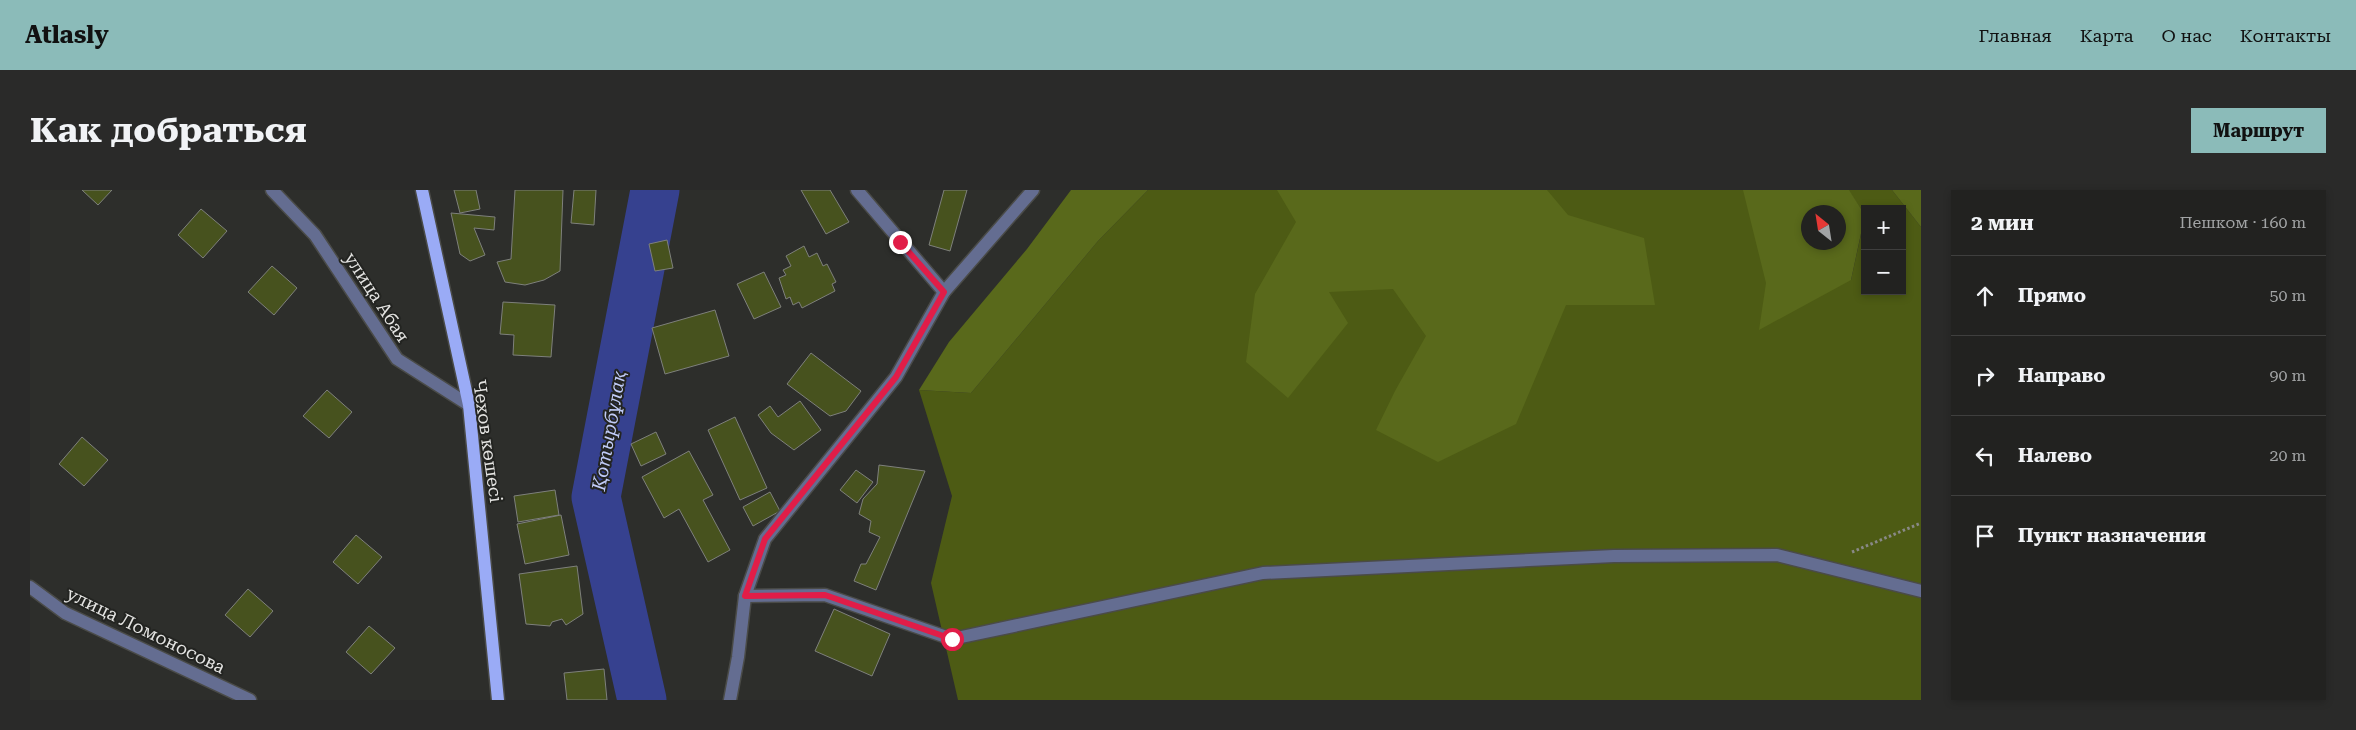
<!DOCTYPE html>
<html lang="ru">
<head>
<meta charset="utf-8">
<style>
	:root { --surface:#222220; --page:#2a2a29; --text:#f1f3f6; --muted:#a2a4a5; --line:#3f3f3e; --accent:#8bbbb9 }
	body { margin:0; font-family:"Roboto Serif",serif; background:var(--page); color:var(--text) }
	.controls { position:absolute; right:15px; top:15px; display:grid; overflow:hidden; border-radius:0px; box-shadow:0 2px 8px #0003 }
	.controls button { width:45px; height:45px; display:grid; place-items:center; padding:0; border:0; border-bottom:1px solid var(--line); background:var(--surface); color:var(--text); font:25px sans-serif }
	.compass { position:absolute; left:1771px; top:15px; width:45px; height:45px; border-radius:50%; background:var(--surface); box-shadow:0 2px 8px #0003; rotate:330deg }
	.stop { position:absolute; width:15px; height:15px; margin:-11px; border:4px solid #e11d48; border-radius:50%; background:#fff }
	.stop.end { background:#e11d48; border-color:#fff; box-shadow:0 1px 5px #0008 }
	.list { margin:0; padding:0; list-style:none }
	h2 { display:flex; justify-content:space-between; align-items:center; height:65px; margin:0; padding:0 20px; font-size:21px }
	h2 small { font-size:16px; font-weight:400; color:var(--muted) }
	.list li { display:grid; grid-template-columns:32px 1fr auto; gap:15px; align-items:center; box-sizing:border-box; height:80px; padding:0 20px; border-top:1px solid var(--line) }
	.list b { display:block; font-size:19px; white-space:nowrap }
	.list em { font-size:16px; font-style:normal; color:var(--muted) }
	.icon { flex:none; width:28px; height:28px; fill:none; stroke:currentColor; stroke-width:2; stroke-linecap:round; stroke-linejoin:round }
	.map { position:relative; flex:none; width:1891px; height:510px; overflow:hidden; border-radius:0px }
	header { display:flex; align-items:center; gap:30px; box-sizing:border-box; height:70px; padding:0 25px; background:var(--accent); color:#111 }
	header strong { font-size:24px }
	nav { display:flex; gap:28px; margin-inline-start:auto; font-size:18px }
	.intro { display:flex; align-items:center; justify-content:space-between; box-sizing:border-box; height:120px; padding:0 30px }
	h1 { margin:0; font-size:35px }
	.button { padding:12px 22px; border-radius:0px; background:var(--accent); color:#111; font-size:18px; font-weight:700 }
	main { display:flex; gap:30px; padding:0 30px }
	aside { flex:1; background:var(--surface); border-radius:0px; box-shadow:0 2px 8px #0003 }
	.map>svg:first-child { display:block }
	.green { fill:#4d5b14; fill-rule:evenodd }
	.forest { fill:#59691b; fill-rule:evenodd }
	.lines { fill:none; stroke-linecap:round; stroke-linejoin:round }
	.river { stroke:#36418f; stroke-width:49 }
	.building { fill:#47521e; stroke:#7e807c }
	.minor-casing { stroke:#4a4b48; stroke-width:15 }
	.major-casing { stroke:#4a4b48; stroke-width:15 }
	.path { stroke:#898987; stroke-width:3; stroke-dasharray:2.5 2.5; stroke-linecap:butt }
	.minor { stroke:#646d91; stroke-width:12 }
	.major { stroke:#9aabf6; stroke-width:12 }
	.route { stroke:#e11d48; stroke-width:6 }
	.labels { text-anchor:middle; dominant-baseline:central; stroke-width:4; stroke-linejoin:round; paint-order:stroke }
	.street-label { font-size:18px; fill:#e4e4e2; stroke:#232421 }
	.water-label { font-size:19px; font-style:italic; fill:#c0cbf7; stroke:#232421 }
</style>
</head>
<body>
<header>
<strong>Atlasly</strong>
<nav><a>Главная</a><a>Карта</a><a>О нас</a><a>Контакты</a></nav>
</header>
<div class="intro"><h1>Как добраться</h1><a class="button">Маршрут</a></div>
<main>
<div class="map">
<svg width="1891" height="510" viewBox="0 0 1891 510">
	<rect width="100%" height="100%" fill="#2d2e2b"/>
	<path class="green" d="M1118 0H1862L1891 37V510H928L901 393 922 306 889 200 941 203 1068 51ZM1819 1 1835 25V19H1872V101H1835V26L1821 90 1778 52V22H1808Z"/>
	<g class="forest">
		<polygon points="1041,0 1118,0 1068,51 941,203 889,200 919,152 997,59"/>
		<polygon points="1247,0 1517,0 1538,25 1614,48 1625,115 1536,115 1486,234 1408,272 1346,240 1365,201 1396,146 1363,99 1299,102 1318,133 1258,208 1216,172 1225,104 1266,32"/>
		<path d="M1713 0H1819L1835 25 1821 90 1729 140 1736 93ZM1808 22V52H1778V22Z"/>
		<polygon points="1862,0 1891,0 1891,37"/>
	</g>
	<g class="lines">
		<polyline class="river" points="612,510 566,307 625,0"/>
	</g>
	<g class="building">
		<polygon points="52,0 82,0 68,15"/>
		<polygon points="424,0 446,0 450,19 430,23"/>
		<polygon points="485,0 533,0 530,81 514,90 495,95 475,92 467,72 481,69"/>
		<polygon points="544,0 566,0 564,35 541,33"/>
		<polygon points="771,0 800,0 819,32 796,44"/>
		<polygon points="914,0 937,0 920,61 899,55"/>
		<polygon points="171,19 197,41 173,68 148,45"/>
		<polygon points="421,23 465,27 464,40 444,38 455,65 440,71 430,64"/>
		<polygon points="637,50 643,78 625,81 619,54"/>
		<polygon points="774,56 779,67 787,63 793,76 797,74 806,92 802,94 805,101 772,118 769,112 763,115 760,107 756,109 749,88 756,85 753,80 761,76 756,66"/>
		<polygon points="242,76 267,98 244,125 218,102"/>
		<polygon points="734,82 751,117 724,129 707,94"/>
		<polygon points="473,112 525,115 521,167 483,165 484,145 470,144"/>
		<polygon points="685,120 699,166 635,184 622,138"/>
		<polygon points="781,163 831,201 816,221 800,226 757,194"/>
		<polygon points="297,200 322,222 299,248 273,226"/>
		<polygon points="770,211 791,240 764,260 741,243 728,225 740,216 748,227"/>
		<polygon points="705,227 737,298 710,310 678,240"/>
		<polygon points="626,242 636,264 611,276 601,254"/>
		<polygon points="52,247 78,270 54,296 29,274"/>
		<polygon points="659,261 683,305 673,310 700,360 678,372 649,319 634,328 612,287"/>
		<polygon points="849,275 895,281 846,400 824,391 831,374 836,374 850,347 839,342 841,331 829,324 833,309 847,294"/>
		<polygon points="826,280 843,292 827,313 810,300"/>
		<polygon points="525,300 529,325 488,332 484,306"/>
		<polygon points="740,302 750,321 723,336 713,317"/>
		<polygon points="531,325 539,365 495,374 487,334"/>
		<polygon points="326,345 352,367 328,394 303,372"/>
		<polygon points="547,376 553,424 536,435 532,429 522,432 520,436 496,434 489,384"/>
		<polygon points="218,399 243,421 220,447 195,425"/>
		<polygon points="804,419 860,444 842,486 785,461"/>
		<polygon points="339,436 365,458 341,484 316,462"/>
		<polygon points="574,479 577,510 537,510 534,483"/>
	</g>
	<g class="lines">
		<defs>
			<g id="minor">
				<polyline points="242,0 285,45 367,169 439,215"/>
				<polyline points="827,0 914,102"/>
				<polyline points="0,397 35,423 220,510"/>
				<polyline points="715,406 795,405 922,449 1233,383 1584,366 1747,365 1891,401"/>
				<polyline points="700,510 708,467 715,406 735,349 866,187 914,102 1003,0"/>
			</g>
			<polyline id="major" points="392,0 439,215 468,510"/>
		</defs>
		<use href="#minor" class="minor-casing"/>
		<use href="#major" class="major-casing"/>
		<polyline class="path" points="1822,362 1891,333"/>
		<use href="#minor" class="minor"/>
		<use href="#major" class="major"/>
	</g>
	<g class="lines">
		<polyline class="route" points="870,52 914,102 866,187 735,349 715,406 795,405 922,449"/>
	</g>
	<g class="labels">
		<g class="street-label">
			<text transform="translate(347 107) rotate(57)">улица Абая</text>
			<text transform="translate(458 251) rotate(82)">Чехов көшесі</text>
			<text transform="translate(116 440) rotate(26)">улица Ломоносова</text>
		</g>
		<g class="water-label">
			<text transform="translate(579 241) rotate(-80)">Қотырбұлақ</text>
		</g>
	</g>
</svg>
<div class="controls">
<button>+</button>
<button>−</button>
</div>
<svg class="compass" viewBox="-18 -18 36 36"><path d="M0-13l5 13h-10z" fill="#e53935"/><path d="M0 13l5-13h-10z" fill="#a2a4a5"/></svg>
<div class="stop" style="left:922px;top:449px"></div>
<div class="stop end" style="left:870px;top:52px"></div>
</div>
<aside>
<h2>2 мин<small>Пешком · 160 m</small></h2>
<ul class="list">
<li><svg class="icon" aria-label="ahead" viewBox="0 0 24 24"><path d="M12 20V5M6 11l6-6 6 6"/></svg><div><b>Прямо</b></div><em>50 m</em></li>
<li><svg class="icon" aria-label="right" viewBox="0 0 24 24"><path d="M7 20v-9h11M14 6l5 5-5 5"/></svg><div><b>Направо</b></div><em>90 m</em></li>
<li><svg class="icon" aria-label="left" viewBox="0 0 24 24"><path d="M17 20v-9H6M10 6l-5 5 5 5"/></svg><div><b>Налево</b></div><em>20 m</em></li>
<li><svg class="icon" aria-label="arrive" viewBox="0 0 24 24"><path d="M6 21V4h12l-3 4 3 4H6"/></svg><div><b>Пункт назначения</b></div></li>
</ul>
</aside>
</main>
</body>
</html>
